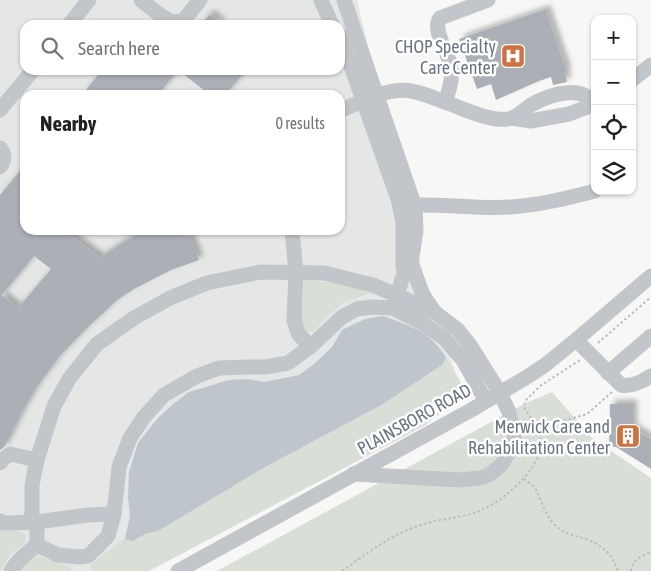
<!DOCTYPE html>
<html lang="en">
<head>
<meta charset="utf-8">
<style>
	:root { --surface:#fff; --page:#f6f6f6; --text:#202124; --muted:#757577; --line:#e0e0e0 }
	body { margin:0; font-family:"Asap Condensed",sans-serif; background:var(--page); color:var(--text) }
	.controls { position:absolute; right:15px; top:15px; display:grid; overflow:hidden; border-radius:10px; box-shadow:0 1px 4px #0004 }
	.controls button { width:45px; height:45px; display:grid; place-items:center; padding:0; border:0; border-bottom:1px solid var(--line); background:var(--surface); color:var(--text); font:25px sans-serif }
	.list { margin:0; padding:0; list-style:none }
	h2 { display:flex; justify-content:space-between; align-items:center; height:65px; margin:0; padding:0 20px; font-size:21px }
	h2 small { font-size:16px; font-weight:400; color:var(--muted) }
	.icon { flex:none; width:28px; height:28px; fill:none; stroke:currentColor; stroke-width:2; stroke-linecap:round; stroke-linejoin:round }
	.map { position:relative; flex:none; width:651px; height:571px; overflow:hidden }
	.search { position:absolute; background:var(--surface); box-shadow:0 1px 4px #0004; left:20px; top:20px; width:325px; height:55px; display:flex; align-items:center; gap:12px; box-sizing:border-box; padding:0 18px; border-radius:15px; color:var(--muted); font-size:19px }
	.panel { position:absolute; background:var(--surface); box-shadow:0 1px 4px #0004; left:20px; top:90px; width:325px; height:145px; border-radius:15px }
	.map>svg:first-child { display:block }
	.built { fill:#e5e7e6; fill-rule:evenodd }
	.green { fill:#d9ded7 }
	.water { fill:#bec5cb }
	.building { fill:#abb0b7; fill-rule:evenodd; filter:url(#shadow) }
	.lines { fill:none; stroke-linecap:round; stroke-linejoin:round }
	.path { stroke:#bcbec0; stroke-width:2; stroke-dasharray:2.5 2.5; stroke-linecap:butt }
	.minor { stroke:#c2c5c9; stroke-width:15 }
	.labels { text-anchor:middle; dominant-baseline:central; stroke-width:5; stroke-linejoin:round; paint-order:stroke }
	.poi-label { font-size:18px; fill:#6b7583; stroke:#fff; text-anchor:end }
	.street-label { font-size:18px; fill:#6b7583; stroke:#fff }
</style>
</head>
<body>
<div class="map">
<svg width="651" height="571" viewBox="0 0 651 571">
	<defs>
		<filter id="shadow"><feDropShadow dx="4.5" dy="-4.5" stdDeviation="2.5" flood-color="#0004"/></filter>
	</defs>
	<rect width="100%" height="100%" fill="#f7f8f6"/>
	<path class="built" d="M0 0H357L424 278 462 392 143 571H0ZM25 25H340V70H25ZM25 95H340V230H25Z"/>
	<g class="green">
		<polygon points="304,281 335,282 372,293 344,302 325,319 313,332 304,332 301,320"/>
		<polygon points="446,357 466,391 453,404 424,426 149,571 92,571 90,565 125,538 127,540 133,541 145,534 158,531 267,466 383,404 442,365"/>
		<polygon points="552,392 592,438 651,478 651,571 217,571 526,403"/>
		<polygon points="0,530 19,530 26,535 25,543 11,554 0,571"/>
		<polygon points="37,555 70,567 71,571 20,571 23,563"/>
	</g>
	<path class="water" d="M383 316C411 326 429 331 446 357L442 365 383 404 267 466 158 531 145 534 133 541 127 540 125 538 130 516 128 497 129 472 138 443 157 419 172 405 189 392 229 380 248 379 264 382 299 375 313 365 332 347 342 330 365 319Z"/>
	<g class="building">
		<polygon points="546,9 567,72 565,74 567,82 553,85 551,77 539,81 496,100 491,84 477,89 459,39"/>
		<polygon points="210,14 223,25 200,25"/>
		<polygon points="102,70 246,70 225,95 210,95 178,70 158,95 82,95"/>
		<path d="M25 165V230H64L100 258 120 244 141 233 150 230H173L180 239 189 235 199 260 171 270 134 289 117 300 86 329 59 357 36 388 22 412 5 446 0 450V195ZM34 256 51 269 18 308 2 295Z"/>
		<polygon points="610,404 633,404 633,428 651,439 651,469 616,447 609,446"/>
	</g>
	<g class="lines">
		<g class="path">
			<polyline points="598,343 651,297"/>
			<polyline points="541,431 551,426 563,421 587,414 612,392"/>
			<path d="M524 479C528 482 533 485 536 490 542 501 545 515 554 524 563 533 572 535 582 538 600 543 612 553 618 571"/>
			<path d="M342 571C362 557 381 542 403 532 411 528 420 525 428 523 444 518 461 518 477 512 501 503 537 473 541 446 542 432 537 426 529 415 529 414 525 409 525 409 524 406 525 404 525 401L540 386 580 360"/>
			<path d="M631 571C632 560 642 556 651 552"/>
		</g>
		<g class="minor">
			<polyline points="141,0 160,15 172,22 183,21 200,0"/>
			<polyline points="321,0 332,25"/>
			<polyline points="344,0 415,207 416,231 411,263 402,279 394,305"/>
			<polyline points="69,25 89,0"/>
			<polyline points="340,35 398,199 403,222 403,268"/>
			<polyline points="632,80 651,65"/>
			<path d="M445 102C462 108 494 124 512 118 518 116 525 109 531 105 545 97 571 87 586 96 589 98 592 101 595 103"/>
			<polyline points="0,110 33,70"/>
			<path d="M340 111C360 102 389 87 411 91 423 93 434 98 445 102 449 90 453 79 451 67 449 53 431 30 440 18L488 0"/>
			<polyline points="512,118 531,121 569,114 595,104"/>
			<path d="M0 148C6 155 5 160 0 167"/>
			<path d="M415 205C447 204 479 209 511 207 540 205 567 198 595 191"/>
			<polyline points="292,230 296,273 294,320 298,333 310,347"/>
			<polyline points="411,263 423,295 434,311"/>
			<path d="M576 340 621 385C632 387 642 382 651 376"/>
			<polyline points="608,373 651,336"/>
			<polyline points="0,463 2,460 10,454 37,460"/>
			<polyline points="0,521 4,523 37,522 37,545"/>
			<polyline points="30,522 32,512 32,485 37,460 54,406 69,379 97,344 134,318 170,298 207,283 260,272 324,273 373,285 419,305 437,314 457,329 470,345 500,393 509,412 513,429 514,437 512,447 502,464 489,475 480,478 461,480 353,474"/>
			<polyline points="37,522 88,515 114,514"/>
			<polyline points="37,545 58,555 79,557 88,556 108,536 114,514 119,467 130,438 144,417 164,395 197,376 219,368 249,367 266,367 288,363 310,347 342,317 357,309 372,307 393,308 422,323 444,338 463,360 486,401"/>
			<path d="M11 571C17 560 27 553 37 545"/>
			<polyline points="178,571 473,409 527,377 545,365 576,340 651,276"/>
		</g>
	</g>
	<defs>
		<symbol id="hospital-square" viewBox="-11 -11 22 22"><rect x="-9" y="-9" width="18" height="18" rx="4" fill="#cd7240" stroke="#fff"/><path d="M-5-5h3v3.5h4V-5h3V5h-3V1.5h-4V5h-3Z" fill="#fff"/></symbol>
		<symbol id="building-square" viewBox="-11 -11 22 22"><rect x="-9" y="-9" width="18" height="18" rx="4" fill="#cd7240" stroke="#fff"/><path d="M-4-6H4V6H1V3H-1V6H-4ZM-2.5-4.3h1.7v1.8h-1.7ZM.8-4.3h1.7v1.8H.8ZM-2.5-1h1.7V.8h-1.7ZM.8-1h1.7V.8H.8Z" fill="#fff"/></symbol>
	</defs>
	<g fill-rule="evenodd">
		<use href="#hospital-square" x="499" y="42" width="28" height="28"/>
		<use href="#building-square" x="614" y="422" width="28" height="28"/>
	</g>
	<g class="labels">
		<g class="poi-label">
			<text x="496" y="46">CHOP Specialty<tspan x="496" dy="21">Care Center</tspan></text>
			<text x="610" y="426">Merwick Care and<tspan x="610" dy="21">Rehabilitation Center</tspan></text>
		</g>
		<g class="street-label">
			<text transform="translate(414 419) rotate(-29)">PLAINSBORO ROAD</text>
		</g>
	</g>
</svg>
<div class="controls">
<button>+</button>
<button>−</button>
<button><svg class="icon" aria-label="locate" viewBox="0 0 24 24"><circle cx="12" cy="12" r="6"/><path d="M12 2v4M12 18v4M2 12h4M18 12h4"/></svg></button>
<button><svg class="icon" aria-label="layers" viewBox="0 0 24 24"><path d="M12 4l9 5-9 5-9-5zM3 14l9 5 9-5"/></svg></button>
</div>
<div class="search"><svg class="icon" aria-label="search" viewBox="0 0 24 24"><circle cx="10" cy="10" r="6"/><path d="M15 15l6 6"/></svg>Search here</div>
<section class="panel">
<h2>Nearby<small>0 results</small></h2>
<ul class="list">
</ul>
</section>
</div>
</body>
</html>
